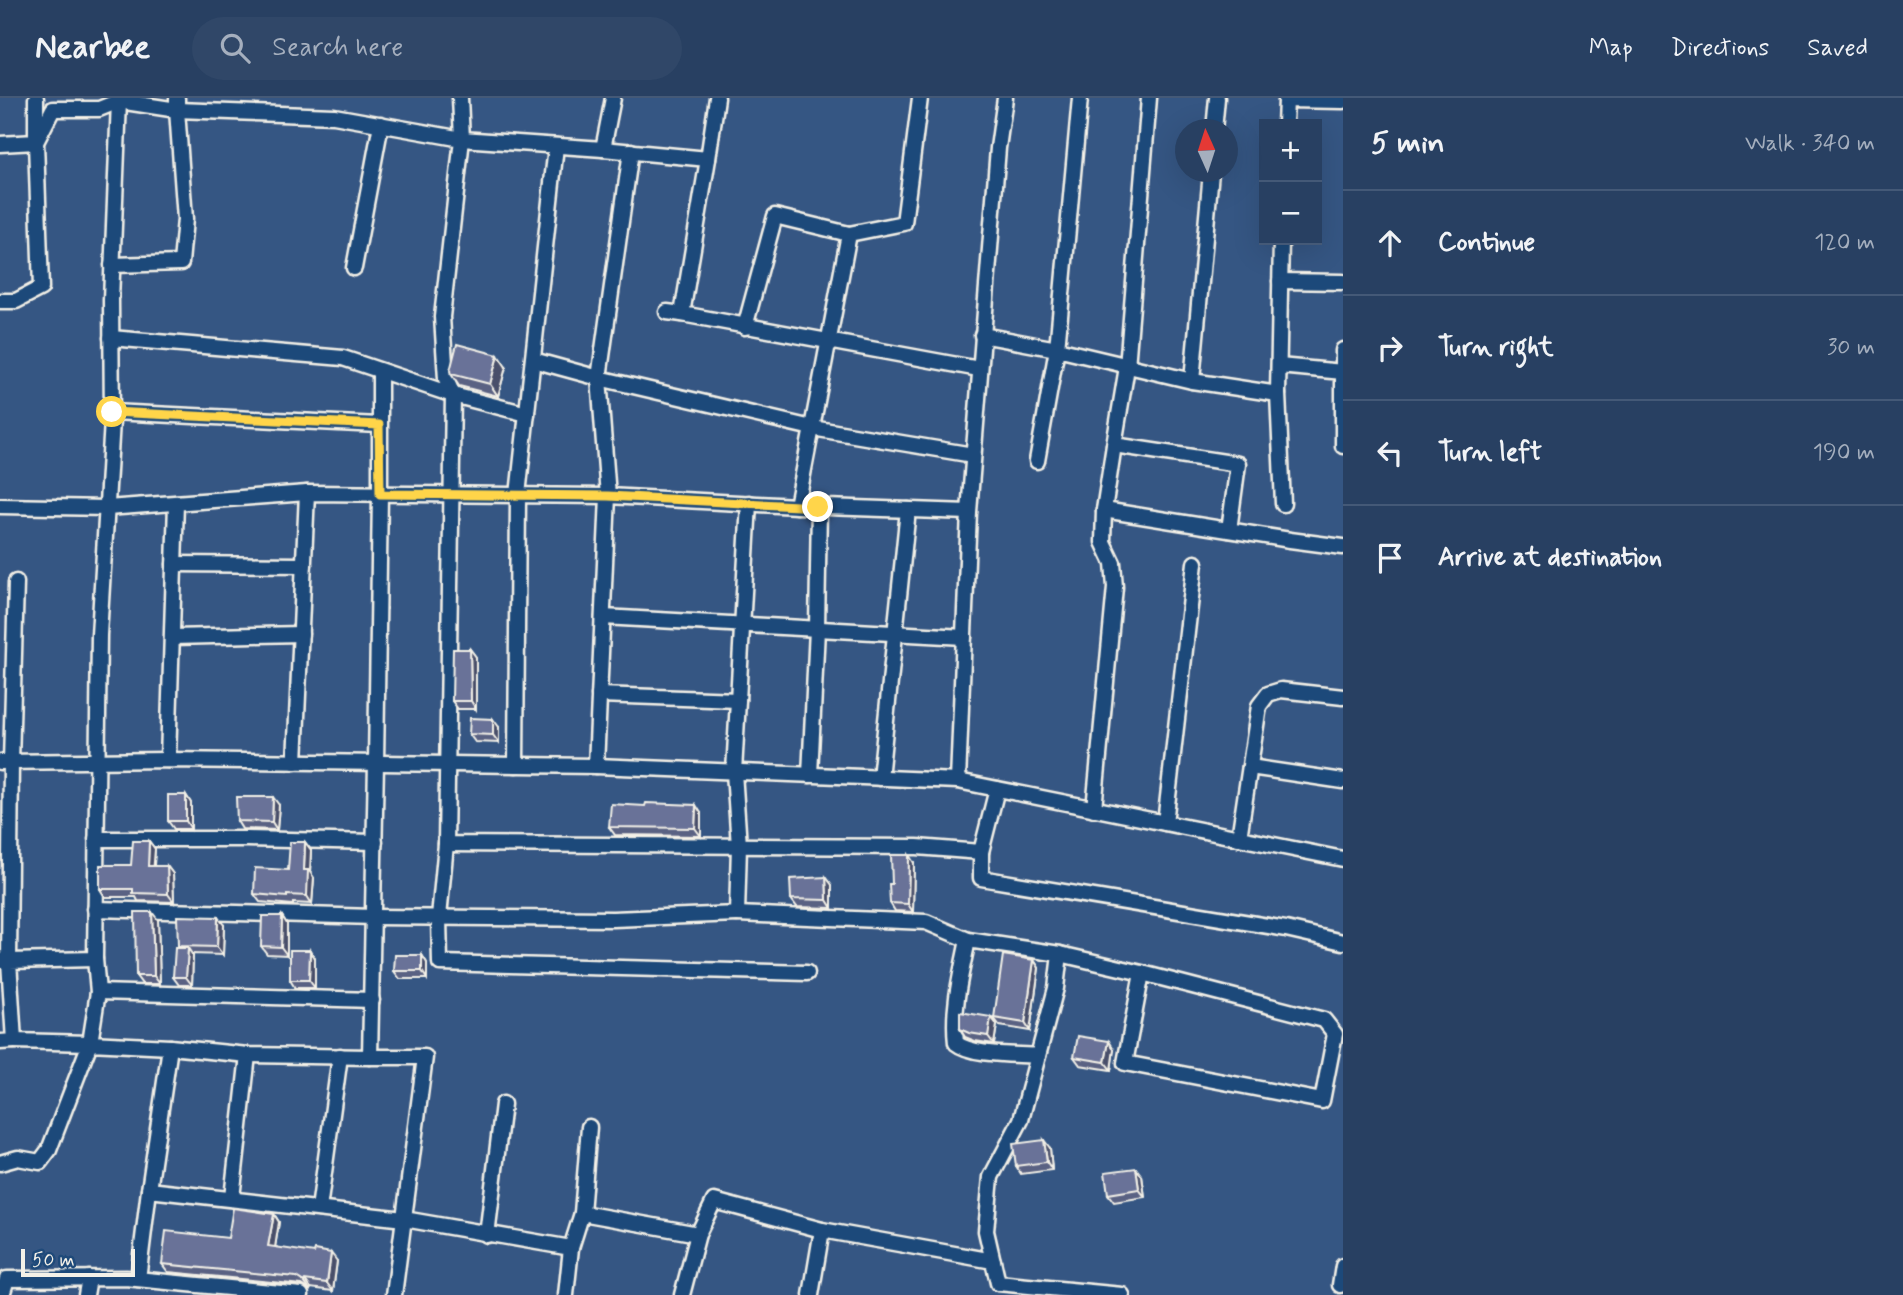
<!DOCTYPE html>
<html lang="en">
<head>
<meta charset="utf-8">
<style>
	:root { --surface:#284062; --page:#304768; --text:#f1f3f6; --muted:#a5afbe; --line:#445977 }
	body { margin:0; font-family:Mynerve,sans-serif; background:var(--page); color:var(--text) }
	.controls { position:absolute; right:21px; top:21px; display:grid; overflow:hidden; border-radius:0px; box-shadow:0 7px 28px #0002 }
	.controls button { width:63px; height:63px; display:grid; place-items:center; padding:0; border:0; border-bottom:2px solid var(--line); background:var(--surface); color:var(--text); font:35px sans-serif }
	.compass { position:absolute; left:1175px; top:21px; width:63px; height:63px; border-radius:50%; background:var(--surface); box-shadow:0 7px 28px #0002; rotate:357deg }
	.scale { position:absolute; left:21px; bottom:18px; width:114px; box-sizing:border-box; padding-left:7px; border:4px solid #f4f1e8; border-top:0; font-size:19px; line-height:24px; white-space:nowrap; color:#f4f1e8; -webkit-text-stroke:5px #1f4a7a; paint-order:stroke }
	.stop { position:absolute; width:21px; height:21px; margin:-16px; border:5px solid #ffd54a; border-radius:50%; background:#fff }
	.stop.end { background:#ffd54a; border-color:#fff; box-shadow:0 2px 7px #0008 }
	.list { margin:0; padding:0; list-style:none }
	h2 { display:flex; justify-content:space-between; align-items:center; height:91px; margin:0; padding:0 28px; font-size:30px }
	h2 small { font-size:23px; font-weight:400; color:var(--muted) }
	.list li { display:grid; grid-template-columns:46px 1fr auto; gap:21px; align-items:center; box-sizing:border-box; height:105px; padding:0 28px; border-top:2px solid var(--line) }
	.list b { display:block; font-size:26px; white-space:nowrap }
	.list em { font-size:23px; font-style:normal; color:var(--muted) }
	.icon { flex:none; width:38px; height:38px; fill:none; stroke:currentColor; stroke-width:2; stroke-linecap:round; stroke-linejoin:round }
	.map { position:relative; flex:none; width:1343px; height:1197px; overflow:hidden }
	header { display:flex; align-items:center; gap:42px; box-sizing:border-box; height:98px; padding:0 35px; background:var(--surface); border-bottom:2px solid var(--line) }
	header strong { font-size:33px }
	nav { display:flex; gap:38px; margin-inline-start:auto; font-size:24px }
	.search { width:490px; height:63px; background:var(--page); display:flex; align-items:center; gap:18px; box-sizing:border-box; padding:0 24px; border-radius:38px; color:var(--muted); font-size:26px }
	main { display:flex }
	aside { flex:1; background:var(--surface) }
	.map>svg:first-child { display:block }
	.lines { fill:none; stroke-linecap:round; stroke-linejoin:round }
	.street-casing { stroke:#f4f1e8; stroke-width:19 }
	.street { stroke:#1f4a7a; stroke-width:14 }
	.wall { fill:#5a6283; stroke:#f4f1e8; stroke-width:2 }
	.shaded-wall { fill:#4a506a; stroke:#f4f1e8; stroke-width:2 }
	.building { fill:#697298; stroke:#f4f1e8; stroke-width:2 }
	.route { stroke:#ffd54a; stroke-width:9 }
</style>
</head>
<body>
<header>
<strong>Nearbee</strong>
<div class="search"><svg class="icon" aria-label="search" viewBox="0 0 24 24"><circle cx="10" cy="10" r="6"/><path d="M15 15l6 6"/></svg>Search here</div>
<nav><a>Map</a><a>Directions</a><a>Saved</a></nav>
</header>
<main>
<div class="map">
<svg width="1343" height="1197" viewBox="0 0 1343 1197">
	<rect width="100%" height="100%" fill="#355683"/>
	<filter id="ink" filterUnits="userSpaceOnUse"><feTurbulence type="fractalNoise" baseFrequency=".0143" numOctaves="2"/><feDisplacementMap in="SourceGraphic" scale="14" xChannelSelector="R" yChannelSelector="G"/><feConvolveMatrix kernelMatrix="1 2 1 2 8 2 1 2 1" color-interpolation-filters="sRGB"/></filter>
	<g filter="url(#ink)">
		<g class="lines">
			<defs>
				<g id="street">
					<polyline points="460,0 462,41 603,51 708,61 717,0"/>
					<polyline points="920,0 904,125 849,136 797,408 969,414 998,50 1005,0"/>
					<polyline points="1149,0 1127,269 1114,347 1238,366 1229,432"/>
					<polyline points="1285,26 1286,2 1343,3"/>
					<polyline points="1214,32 1217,0"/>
					<polyline points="0,46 36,44 36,0"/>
					<polyline points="603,51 613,0"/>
					<polyline points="112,167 181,165 185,121 177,12 177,0"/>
					<polyline points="354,170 381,26"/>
					<polyline points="1280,183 1343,184"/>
					<polyline points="0,203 16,203 41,190 36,44 53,11 99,11 119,3 119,0"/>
					<polyline points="667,214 682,216 708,61"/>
					<polyline points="682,216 979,271"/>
					<polyline points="745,229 775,118 849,136"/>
					<polyline points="982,237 1057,251 1192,283 1278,296 1281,142"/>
					<polyline points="111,240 343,260 453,297 527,316"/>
					<polyline points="1343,252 1343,348"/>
					<polyline points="533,262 599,280 631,53"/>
					<polyline points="1279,268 1343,274"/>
					<polyline points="1192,283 1211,74"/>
					<polyline points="1278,296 1283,406"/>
					<polyline points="112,314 379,327"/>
					<polyline points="1037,363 1057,251 1080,0"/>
					<polyline points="0,408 107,410 307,395 608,398 797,408"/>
					<polyline points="1104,412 1290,442 1343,449"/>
					<polyline points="174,466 304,467"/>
					<polyline points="603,519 964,539"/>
					<polyline points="173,539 301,536"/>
					<polyline points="599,597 738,602"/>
					<polyline points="168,662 176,405"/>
					<polyline points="0,664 168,662 596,668 958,683 969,414"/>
					<polyline points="295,664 307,395"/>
					<polyline points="516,667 518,397 556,48"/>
					<polyline points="596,668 608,398 599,280 812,330 973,357"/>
					<polyline points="1250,669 1343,683"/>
					<polyline points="810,677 817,531 819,409"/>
					<polyline points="880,680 908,412"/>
					<polyline points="958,683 1343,761"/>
					<polyline points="1094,711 1115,489 1113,465 1103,444 1104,412 1114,347"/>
					<polyline points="1165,725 1195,465"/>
					<polyline points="1239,740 1259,608 1268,596 1281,592 1343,599"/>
					<polyline points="96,741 247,741 375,744"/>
					<polyline points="446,746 439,819 440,865 807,875"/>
					<polyline points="981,754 981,780 1286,831 1343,844"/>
					<polyline points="95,811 374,819 613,821 737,816 739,748 734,674 749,405"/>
					<polyline points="737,816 926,824 968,842 1060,856 1056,890 1021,1022 991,1079 986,1133 998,1185 1122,1197"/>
					<path d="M968 842C961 876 952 910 956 945 972 958 1016 956 1038 958"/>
					<polyline points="1060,856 1142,875 1324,922 1335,936 1322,1003 1125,965 1142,875"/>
					<polyline points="1,863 9,863 11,664 16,484"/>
					<polyline points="98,894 372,902"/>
					<polyline points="14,943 90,945 98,894 95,861"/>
					<polyline points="0,944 14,943 9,863 95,861 99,537 112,323 111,202 119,3 177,12 334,18 462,41 442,219 446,281 453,297 446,746 917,749 981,754 997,691"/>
					<polyline points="370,959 425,959 394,1197"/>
					<polyline points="0,1065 18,1060 40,1064 49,1052 90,945 170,949 248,957 370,959 376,665 380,396 380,273"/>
					<polyline points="149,1092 404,1121 571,1150 566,1197"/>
					<polyline points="232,1100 248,957"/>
					<polyline points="319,1111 340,958"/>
					<polyline points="582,1115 589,1029"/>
					<polyline points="487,1137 503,1006"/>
					<polyline points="571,1150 582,1115 698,1136 714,1103 822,1132 993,1163"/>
					<polyline points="138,1181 149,1092 170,949"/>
					<polyline points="1340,1187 1343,1168"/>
					<polyline points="2,1197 7,1181 126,1180 301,1197"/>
					<polyline points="86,1197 89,1180"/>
					<polyline points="682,1197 698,1136"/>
					<polyline points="811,1197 822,1132"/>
				</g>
			</defs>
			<use href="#street" class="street-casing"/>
			<use href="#street" class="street"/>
		</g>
		<g class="wall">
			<polygon points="506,269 498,298 459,288 451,276"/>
			<polygon points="470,551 476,559 476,611 458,611 452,603"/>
			<polygon points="499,629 499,645 475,644 469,636"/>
			<polygon points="186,697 191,705 191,731 174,731 168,723"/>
			<polygon points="279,707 277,732 242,731 237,723"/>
			<polygon points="645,708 701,715 701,738 615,737 609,729"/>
			<polygon points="149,743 155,751 154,768 167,768 173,776 174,804 138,803 136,799 105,799 100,791 131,767"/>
			<polygon points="305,744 311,752 310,774 314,780 312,806 293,805 293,807 260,804 254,796 288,772"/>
			<polygon points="914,765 913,814 895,813 890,805 892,786"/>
			<polygon points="826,779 832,787 832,810 797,809 791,801"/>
			<polygon points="282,818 287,826 287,857 267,856 261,848"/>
			<polygon points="158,822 160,886 142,886 136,878"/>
			<polygon points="224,827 223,857 192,856 193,858 192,887 179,887 173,879 180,850 178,848"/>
			<polygon points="422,857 427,865 427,881 400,881 394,873"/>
			<polygon points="315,860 315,890 295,890 290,882"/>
			<polygon points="1034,862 1039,870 1030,933 1000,928 994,920"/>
			<polygon points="991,919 997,927 994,946 975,943 965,939 960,931"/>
			<polygon points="1114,951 1111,972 1080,967 1074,959"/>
			<polygon points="1050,1050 1052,1072 1021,1076 1016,1068"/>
			<polygon points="1142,1078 1145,1099 1114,1104 1108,1096"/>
			<polygon points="274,1116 279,1124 275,1149 337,1163 333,1193 311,1190 310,1192 302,1187 168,1174 162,1166 228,1140"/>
		</g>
		<g class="shaded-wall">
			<polygon points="498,257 506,269 498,298 490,286"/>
			<polygon points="470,551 476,559 476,611 471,603"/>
			<polygon points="493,621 499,629 499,645 493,637"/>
			<polygon points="186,697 191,705 191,731 186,723"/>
			<polygon points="273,699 279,707 277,732 272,724"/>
			<polygon points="696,707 701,715 701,738 695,730"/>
			<polygon points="149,743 155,751 153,776 148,768"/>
			<polygon points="305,744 311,752 310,774 314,780 312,806 307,798 304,772"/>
			<polygon points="909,757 914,765 913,814 908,806"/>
			<polygon points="167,768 173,776 174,804 168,796"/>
			<polygon points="826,779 832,787 832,810 827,802"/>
			<polygon points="152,814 158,822 160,886 154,878"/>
			<polygon points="282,818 287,826 287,857 281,849"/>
			<polygon points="218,819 224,827 223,857 217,849"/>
			<polygon points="188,850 193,858 192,887 186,879"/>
			<polygon points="310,852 315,860 315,890 309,882"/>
			<polygon points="422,857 427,865 427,881 422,873"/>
			<polygon points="1034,862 1039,870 1030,933 1025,925"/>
			<polygon points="991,919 997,927 994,946 988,938"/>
			<polygon points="1109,943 1114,951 1111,972 1105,964"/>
			<polygon points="1044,1042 1050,1050 1052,1072 1047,1064"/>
			<polygon points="1136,1070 1142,1078 1145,1099 1139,1091"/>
			<polygon points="274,1116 279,1124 274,1156 268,1148"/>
			<polygon points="331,1155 337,1163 333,1193 327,1185"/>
			<polygon points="305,1182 311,1190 310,1192 304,1184"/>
		</g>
		<g class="building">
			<polygon points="457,246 498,257 490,286 451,276 450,273"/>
			<polygon points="453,551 470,551 471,603 452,603"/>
			<polygon points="470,620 493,621 493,637 469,636"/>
			<rect x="168" y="697" width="18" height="26"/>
			<polygon points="236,699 273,699 272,724 237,723"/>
			<polygon points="646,705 696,707 695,730 609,729 611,706 645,708"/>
			<polygon points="133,743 149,743 148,768 167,768 168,796 133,795 133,791 100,791 100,767 131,767"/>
			<polygon points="290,744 305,744 304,772 308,772 307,798 287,797 287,799 254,796 255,770 288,772"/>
			<polygon points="891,757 909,757 908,806 890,805 889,786 892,786"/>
			<polygon points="826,779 827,802 791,801 790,781"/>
			<polygon points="135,814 152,814 154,878 136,878"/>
			<polygon points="177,818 218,819 217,849 178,848"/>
			<polygon points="262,818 282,818 281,849 261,848"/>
			<polygon points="175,850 188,850 186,879 173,879"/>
			<polygon points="290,852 310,852 309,882 290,882"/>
			<polygon points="395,857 422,857 422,873 394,873"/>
			<polygon points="1003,857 1034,862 1025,925 994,920"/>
			<polygon points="960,914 991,919 988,938 969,935 960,931"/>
			<polygon points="1078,938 1109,943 1105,964 1074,959"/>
			<polygon points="1044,1042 1047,1064 1016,1068 1013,1046"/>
			<polygon points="1136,1070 1139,1091 1108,1096 1105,1074"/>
			<polygon points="233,1110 274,1116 268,1148 314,1155 315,1152 331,1155 327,1185 305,1182 304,1184 296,1179 162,1166 166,1133 228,1140"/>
		</g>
	</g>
	<g class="lines" filter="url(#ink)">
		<polyline class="route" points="112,314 379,327 380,396 608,398 818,409"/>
	</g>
</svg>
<div class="controls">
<button>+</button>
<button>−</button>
</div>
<svg class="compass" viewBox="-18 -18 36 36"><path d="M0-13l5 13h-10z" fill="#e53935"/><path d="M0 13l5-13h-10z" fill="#a5afbe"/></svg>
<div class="scale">50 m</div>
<div class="stop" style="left:112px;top:314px"></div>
<div class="stop end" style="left:818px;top:409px"></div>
</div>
<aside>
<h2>5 min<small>Walk · 340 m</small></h2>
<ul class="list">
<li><svg class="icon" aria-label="ahead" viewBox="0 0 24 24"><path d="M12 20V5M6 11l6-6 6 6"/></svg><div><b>Continue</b></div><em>120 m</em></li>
<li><svg class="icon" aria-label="right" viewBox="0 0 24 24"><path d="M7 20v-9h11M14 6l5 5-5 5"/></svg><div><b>Turn right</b></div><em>30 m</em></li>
<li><svg class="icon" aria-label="left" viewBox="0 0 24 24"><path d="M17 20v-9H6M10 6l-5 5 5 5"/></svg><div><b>Turn left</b></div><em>190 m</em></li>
<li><svg class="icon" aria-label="arrive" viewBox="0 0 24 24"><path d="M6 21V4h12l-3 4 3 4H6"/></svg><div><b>Arrive at destination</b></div></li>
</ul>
</aside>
</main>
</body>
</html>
